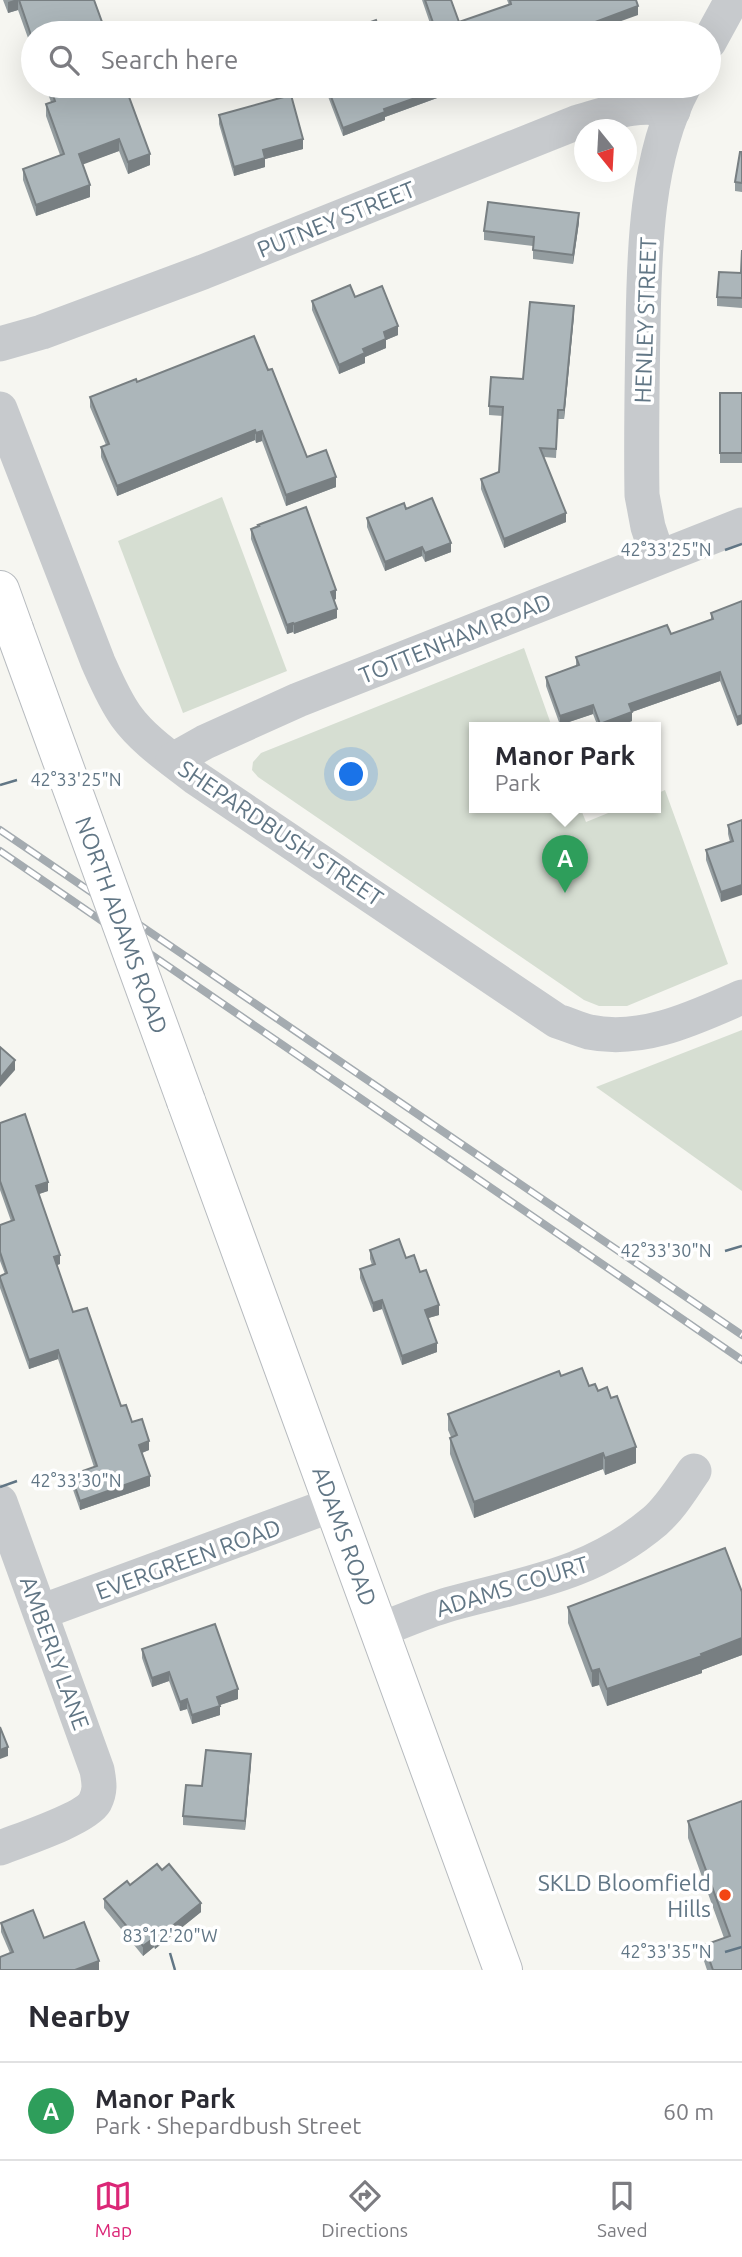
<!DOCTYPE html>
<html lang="en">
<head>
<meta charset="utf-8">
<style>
	:root { --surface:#fff; --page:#f2f2f3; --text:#2b2b33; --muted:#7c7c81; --line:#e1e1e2; --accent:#db2777 }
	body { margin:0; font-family:Ubuntu,sans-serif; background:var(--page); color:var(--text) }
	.compass { position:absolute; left:574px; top:119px; width:63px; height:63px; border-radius:50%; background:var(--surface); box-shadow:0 7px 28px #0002; rotate:162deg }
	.you { position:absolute; left:352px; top:775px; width:24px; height:24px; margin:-18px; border:5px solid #fff; border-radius:50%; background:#1a73e8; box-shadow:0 0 0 10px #1a73e833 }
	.badge { display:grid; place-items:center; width:46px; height:46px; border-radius:50%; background:var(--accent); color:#fff; font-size:23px; font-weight:700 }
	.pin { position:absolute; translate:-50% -58px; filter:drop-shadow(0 2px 4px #0008) }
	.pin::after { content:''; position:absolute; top:37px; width:24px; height:21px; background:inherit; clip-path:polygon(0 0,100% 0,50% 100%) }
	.popup { position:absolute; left:469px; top:722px; width:192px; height:91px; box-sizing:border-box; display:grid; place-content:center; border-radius:0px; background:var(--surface); filter:drop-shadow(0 2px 5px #0005); font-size:23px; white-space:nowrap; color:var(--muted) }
	.popup b { font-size:26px; color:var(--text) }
	.popup::after { content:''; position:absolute; left:50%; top:100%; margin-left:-14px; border:14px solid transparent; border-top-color:var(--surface) }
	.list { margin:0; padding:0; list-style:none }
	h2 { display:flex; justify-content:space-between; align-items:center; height:91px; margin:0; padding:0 28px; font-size:30px }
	h2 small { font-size:23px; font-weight:400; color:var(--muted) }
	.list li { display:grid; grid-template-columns:46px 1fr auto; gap:21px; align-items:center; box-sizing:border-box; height:98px; padding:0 28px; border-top:2px solid var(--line) }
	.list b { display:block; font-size:26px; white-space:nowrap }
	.list p { margin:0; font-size:23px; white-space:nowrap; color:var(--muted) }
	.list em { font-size:23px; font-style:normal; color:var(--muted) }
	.icon { flex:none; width:38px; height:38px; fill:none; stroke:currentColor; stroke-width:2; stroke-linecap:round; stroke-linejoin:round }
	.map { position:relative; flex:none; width:742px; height:1970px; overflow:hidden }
	.search { position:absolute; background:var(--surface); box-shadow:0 7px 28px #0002; left:21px; right:21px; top:21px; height:77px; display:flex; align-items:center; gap:18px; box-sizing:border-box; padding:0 24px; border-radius:38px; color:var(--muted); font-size:26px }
	.sheet { height:189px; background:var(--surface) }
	nav { display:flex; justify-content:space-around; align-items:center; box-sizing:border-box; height:98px; border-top:2px solid var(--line); background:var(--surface); font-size:19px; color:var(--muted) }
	nav a { display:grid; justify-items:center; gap:4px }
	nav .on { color:var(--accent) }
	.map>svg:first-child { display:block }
	.green { fill:#d6ded2 }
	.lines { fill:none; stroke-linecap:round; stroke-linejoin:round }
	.major-casing { stroke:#b7bbbf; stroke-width:40 }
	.minor { stroke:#c7cacd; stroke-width:35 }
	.major { stroke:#fff; stroke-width:38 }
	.rail-casing { stroke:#a4abb0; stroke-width:8 }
	.rail { stroke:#fff; stroke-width:5; stroke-dasharray:16; stroke-linecap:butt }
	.major-bridge-casing { stroke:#b7bbbf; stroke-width:40; stroke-linecap:butt }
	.major-bridge { stroke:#fff; stroke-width:38 }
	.wall { fill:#949da0 }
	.shaded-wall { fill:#787f82 }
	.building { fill:#acb6ba; stroke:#787f82; stroke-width:2 }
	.ticks { fill:none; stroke:#617685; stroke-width:2.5 }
	.poi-dot { fill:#f34513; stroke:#fff; stroke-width:2.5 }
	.labels { text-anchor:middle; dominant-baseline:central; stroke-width:7; stroke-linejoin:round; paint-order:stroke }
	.street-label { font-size:23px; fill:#617685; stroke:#fff }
	.poi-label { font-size:23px; fill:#617685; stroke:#fff; text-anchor:end }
	.ticks-label { font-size:18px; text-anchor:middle; fill:#617685; stroke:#fff; stroke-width:7; stroke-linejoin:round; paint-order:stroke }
</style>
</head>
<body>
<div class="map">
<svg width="742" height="1970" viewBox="0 0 742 1970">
	<rect width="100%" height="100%" fill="#f6f6f1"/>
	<g class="green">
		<polygon points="222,497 287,671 183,713 118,541"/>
		<polygon points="524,648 552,727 474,727 474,807 580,807 586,822 623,807 656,807 656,794 665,790 728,964 627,1006 599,1006 584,1000 258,777 252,770 253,762 261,753"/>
		<polygon points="742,1030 742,1191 596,1087"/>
	</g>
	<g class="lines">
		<defs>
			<g id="major">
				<polyline points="0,590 14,629"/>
				<polyline points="186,1101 503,1970"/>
			</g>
		</defs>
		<use href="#major" class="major-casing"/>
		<g class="minor">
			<polyline points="709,42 732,0"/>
			<path d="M0 344 42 332 203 272 578 122C610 113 640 101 673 111"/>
			<path d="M0 409 98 662C106 680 114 699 126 716 144 741 172 759 196 778L557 1021C567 1024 578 1029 589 1032 643 1043 694 1018 742 997"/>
			<path d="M658 557 648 527 642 495C641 440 642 385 643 330 644 253 646 156 684 86"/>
			<polyline points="173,760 205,742 298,700 742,525"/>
			<path d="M0 1502 97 1770C99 1782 101 1790 95 1802 85 1819 20 1840 0 1848"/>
			<polyline points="41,1612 334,1504"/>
			<path d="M380 1630C403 1621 426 1611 450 1604 527 1583 591 1575 655 1521 671 1507 682 1488 694 1471"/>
		</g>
		<use href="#major" class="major"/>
		<defs>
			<g id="rail">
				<polyline points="0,830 742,1335"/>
				<polyline points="0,851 742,1360"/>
			</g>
		</defs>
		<use href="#rail" class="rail-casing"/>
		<use href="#rail" class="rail"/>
		<defs>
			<polyline id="major-bridge" points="14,629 186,1101"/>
		</defs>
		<use href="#major-bridge" class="major-bridge-casing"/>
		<use href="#major-bridge" class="major-bridge"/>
	</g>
	<g class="wall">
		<polygon points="3,0 94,0 33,33 33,52 18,10 8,13"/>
		<polygon points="422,0 451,0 459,22 509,5 507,0 636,0 638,15 433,32"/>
		<polygon points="45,86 125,86 150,165 128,174 119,151 82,164 90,197 36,216 23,180 23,169 60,155 46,116 46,104 51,102"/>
		<polygon points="324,86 466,86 459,88 459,90 385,117 385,120 343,136"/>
		<polygon points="219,115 303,149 265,159 265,167 234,176 219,124"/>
		<polygon points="742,152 742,192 735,191 735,182"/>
		<polygon points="579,222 573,264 533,259 533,246 484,240 484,231"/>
		<polygon points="742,250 742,308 717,306 717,297 741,273"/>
		<polygon points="355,297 398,335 386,340 386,348 365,357 365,363 339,374 312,310 312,301"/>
		<polygon points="574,315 564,419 558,419 556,458 544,457 566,522 504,548 481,489 481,479 499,472 503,416 489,415 489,406 523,379"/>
		<polygon points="268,370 307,457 336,487 286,506 262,441 256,443 255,440 117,496 101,457 101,447 106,445 90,407 90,397 137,382"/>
		<rect x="720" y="393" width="22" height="70"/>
		<polygon points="406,509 451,552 425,562 422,556 385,571 367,527 367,518"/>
		<polygon points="251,529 336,599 334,600 337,618 294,634 293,632 287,634 251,539"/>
		<polygon points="742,601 737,726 720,681 632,712 632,721 617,727 598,727 593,714 560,725 546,686 546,677 576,666 576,657 671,634 711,620 711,613"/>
		<polygon points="742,820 721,902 706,860 706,850 730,842 728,834 728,825"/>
		<polygon points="0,1123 48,1191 39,1194 60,1264 57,1265 73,1312 121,1406 149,1450 142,1453 150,1486 80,1510 71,1484 71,1475 94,1467 58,1359 29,1369 0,1288 0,1276 5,1274 0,1261 0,1225 11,1221 0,1190"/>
		<polygon points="370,1250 406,1258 420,1272 439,1315 428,1318 437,1352 402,1365 382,1309 373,1312 360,1278 360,1269 372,1265 370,1259"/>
		<polygon points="561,1376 598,1391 636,1463 605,1475 603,1469 474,1518 450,1454 450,1438 451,1437 448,1430 448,1414"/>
		<polygon points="742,1592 742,1655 702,1670 702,1673 607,1706 599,1685 592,1687 568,1623 568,1607"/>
		<polygon points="142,1649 238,1699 220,1705 220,1715 192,1724 187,1709 180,1711 169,1681 152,1687 142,1658"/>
		<polygon points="251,1763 245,1830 183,1825 183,1816 202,1786"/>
		<polygon points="688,1821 742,1970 707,1970 704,1961 704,1945 724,1938 688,1838"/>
		<polygon points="130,1885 201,1912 155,1949 154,1947 143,1956 104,1908 104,1899"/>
		<polygon points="1,1923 44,1938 99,1970 10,1953 1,1932"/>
	</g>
	<g class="shaded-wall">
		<polygon points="14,0 18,0 18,10 8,13 8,2"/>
		<polygon points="638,6 638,15 588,33 566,33"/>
		<polygon points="449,86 466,86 459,88 459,90 385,117 385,120 343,136 343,128 384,109"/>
		<polygon points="119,139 119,151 79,166 79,154"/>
		<polygon points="303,139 303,149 265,159 265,167 234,176 234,167 263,150"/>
		<polygon points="150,154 150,165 128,174 128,162"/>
		<polygon points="90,185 90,197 36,216 36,205"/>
		<polygon points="579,213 579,222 573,264 573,255"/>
		<polygon points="574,306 574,315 564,419 564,410"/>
		<polygon points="398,326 398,335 386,340 386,348 365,357 365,363 339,374 339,365 363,349 384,332"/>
		<polygon points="255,430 255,440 117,496 117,486"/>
		<polygon points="262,431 262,441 256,443 256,433"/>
		<polygon points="336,477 336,487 286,506 286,495"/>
		<polygon points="566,513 566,522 504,548 504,539"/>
		<polygon points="451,543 451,552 425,562 425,553"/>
		<polygon points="422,547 422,556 385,571 385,562"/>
		<polygon points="336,590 336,599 331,601 331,592"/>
		<polygon points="337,609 337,618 294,634 294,624"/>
		<polygon points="293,623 293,632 287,634 287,625"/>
		<polygon points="720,672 720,681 629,713 629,704"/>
		<polygon points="593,705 593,714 560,725 560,716"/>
		<polygon points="632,712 632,721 617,727 600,727 600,724"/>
		<polygon points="742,715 742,724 737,726 737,717"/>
		<polygon points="742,885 742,895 721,902 721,892"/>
		<polygon points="15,1060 15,1070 0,1087 0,1078"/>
		<polygon points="48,1182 48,1191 36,1195 36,1186"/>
		<polygon points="60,1255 60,1264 54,1266 54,1257"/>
		<polygon points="382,1300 382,1309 373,1312 373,1303"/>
		<polygon points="439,1305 439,1315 425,1319 425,1310"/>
		<polygon points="437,1343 437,1352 402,1365 402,1356"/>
		<polygon points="58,1350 58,1359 29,1369 29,1360"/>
		<polygon points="149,1441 149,1450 139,1454 139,1445"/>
		<polygon points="636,1447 636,1463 605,1475 605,1458"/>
		<polygon points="603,1453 603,1469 474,1518 474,1502"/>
		<polygon points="150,1476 150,1486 80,1510 80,1501"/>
		<polygon points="742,1638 742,1655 702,1670 702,1673 607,1706 607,1689"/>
		<polygon points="599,1669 599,1685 592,1687 592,1671"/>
		<polygon points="169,1672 169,1681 152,1687 152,1678"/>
		<polygon points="238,1689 238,1699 217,1706 217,1697"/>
		<polygon points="187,1699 187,1709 180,1711 180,1702"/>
		<polygon points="220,1706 220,1715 192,1724 192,1715"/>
		<polygon points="8,1747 8,1756 0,1759 0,1750"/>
		<polygon points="251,1754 251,1763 245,1830 245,1821"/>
		<polygon points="201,1903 201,1912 155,1949 155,1940"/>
		<polygon points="154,1938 154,1947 143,1956 143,1946"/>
		<polygon points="99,1961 99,1970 75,1970"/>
	</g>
	<g class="building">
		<polygon points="19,0 94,0 106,33 33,33 33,41"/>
		<polygon points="425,0 451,0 459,22 511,4 510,0 636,0 638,6 566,33 429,33 436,31"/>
		<polygon points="376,20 380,33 349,33 348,30"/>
		<polygon points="50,86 125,86 150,154 128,162 119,139 79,154 90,185 36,205 23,169 64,154 46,104 55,101"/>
		<polygon points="327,86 449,86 384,109 385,112 343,128"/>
		<polygon points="291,95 303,139 263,150 265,158 234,167 219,115"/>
		<polygon points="740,152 742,152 742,183 735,182"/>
		<polygon points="488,202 579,213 573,255 533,250 534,237 484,231"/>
		<polygon points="742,250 742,298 717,297 719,272 741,273"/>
		<polygon points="350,285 355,297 382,286 398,326 384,332 386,339 363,349 365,353 339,365 312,301"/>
		<polygon points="530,302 574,306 564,410 558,410 556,449 540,448 566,513 504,539 481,479 499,472 503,407 489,406 491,377 523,379"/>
		<polygon points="254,336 268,370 272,369 307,457 326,450 336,477 286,495 262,431 256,433 255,430 117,486 101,447 109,444 90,397 136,379 137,382"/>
		<rect x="720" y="393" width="22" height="60"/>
		<polygon points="432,498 451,543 425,553 422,547 385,562 367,518 404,503 406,509"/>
		<polygon points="306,507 336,590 331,592 337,609 294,624 293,623 287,625 251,529 259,526 258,525"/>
		<polygon points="742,601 742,715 737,717 720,672 629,704 632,712 600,724 593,705 560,716 546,677 579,665 576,657 667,625 671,634 713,619 711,613"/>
		<polygon points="742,820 742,885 721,892 706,850 733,841 728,825"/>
		<polygon points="0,1047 15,1060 0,1078"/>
		<polygon points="25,1114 48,1182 36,1186 60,1255 54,1257 73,1312 87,1308 121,1406 126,1405 132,1422 142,1419 149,1441 139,1445 150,1476 80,1501 71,1475 97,1466 58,1350 29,1360 0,1278 0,1276 7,1273 0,1252 0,1225 14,1220 0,1181 0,1123"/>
		<polygon points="399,1239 406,1258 414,1255 420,1272 426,1270 439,1305 425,1310 437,1343 402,1356 382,1300 373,1303 360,1269 375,1264 370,1250"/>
		<polygon points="582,1368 589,1386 595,1384 598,1391 607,1387 611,1398 617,1396 636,1447 605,1458 603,1453 474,1502 450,1438 457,1435 448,1414 559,1371 561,1376"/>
		<polygon points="725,1548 742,1592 742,1638 701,1654 702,1656 607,1689 599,1669 592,1671 568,1607"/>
		<polygon points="215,1624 238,1689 217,1697 220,1706 192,1715 187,1699 180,1702 169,1672 152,1678 142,1649"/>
		<polygon points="0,1727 8,1747 0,1750"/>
		<polygon points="206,1750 251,1754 245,1821 183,1816 186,1785 202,1786"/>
		<polygon points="742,1801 742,1970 713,1970 704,1945 730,1936 688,1821"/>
		<polygon points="157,1864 162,1870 169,1864 201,1903 155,1940 154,1938 143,1946 104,1899 127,1881 130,1885"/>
		<polygon points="33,1910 44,1938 84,1922 99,1961 75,1970 0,1970 0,1957 13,1952 1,1923"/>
	</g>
	<path class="ticks" d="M725 550 742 544M0 785 17 780M725 1251 742 1246M0 1487 17 1481M725 1952 742 1947M170 1953 175 1970"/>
	<circle class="poi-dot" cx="725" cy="1895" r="7"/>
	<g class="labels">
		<g class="street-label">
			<text transform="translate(336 219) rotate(-22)">PUTNEY STREET</text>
			<text transform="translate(645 320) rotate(-88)">HENLEY STREET</text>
			<text transform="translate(455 638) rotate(-22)">TOTTENHAM ROAD</text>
			<text transform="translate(281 833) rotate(34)">SHEPARDBUSH STREET</text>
			<text transform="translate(122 925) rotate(70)">NORTH ADAMS ROAD</text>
			<text transform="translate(345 1536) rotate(70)">ADAMS ROAD</text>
			<text transform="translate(188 1559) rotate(-20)">EVERGREEN ROAD</text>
			<text transform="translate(512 1586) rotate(-17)">ADAMS COURT</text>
			<text transform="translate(55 1653) rotate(70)">AMBERLY LANE</text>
		</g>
		<g class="poi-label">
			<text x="711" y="1882">SKLD Bloomfield<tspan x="711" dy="26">Hills</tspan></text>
		</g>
	</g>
	<g class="ticks-label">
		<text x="666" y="556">42°33'25"N</text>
		<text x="76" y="786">42°33'25"N</text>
		<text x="666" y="1257">42°33'30"N</text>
		<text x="76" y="1487">42°33'30"N</text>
		<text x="170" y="1942">83°12'20"W</text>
		<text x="666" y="1958">42°33'35"N</text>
	</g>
</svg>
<svg class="compass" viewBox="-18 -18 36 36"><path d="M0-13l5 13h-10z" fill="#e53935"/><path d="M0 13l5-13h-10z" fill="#7c7c81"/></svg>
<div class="you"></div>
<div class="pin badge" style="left:565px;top:893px;background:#2e9e5b">A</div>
<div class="popup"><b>Manor Park</b>Park</div>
<div class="search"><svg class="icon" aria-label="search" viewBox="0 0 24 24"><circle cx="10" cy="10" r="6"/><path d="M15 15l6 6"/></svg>Search here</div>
</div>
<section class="sheet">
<h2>Nearby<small></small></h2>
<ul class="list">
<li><span class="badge" style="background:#2e9e5b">A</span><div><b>Manor Park</b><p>Park · Shepardbush Street</p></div><em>60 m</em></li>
</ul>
</section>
<nav>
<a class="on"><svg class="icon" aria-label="map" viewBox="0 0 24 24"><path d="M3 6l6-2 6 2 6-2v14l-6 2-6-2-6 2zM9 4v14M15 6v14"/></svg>Map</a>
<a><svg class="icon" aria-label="directions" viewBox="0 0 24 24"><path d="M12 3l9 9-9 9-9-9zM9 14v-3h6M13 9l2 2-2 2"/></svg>Directions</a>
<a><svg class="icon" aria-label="saved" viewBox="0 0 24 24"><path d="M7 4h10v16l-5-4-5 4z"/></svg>Saved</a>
</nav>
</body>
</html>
